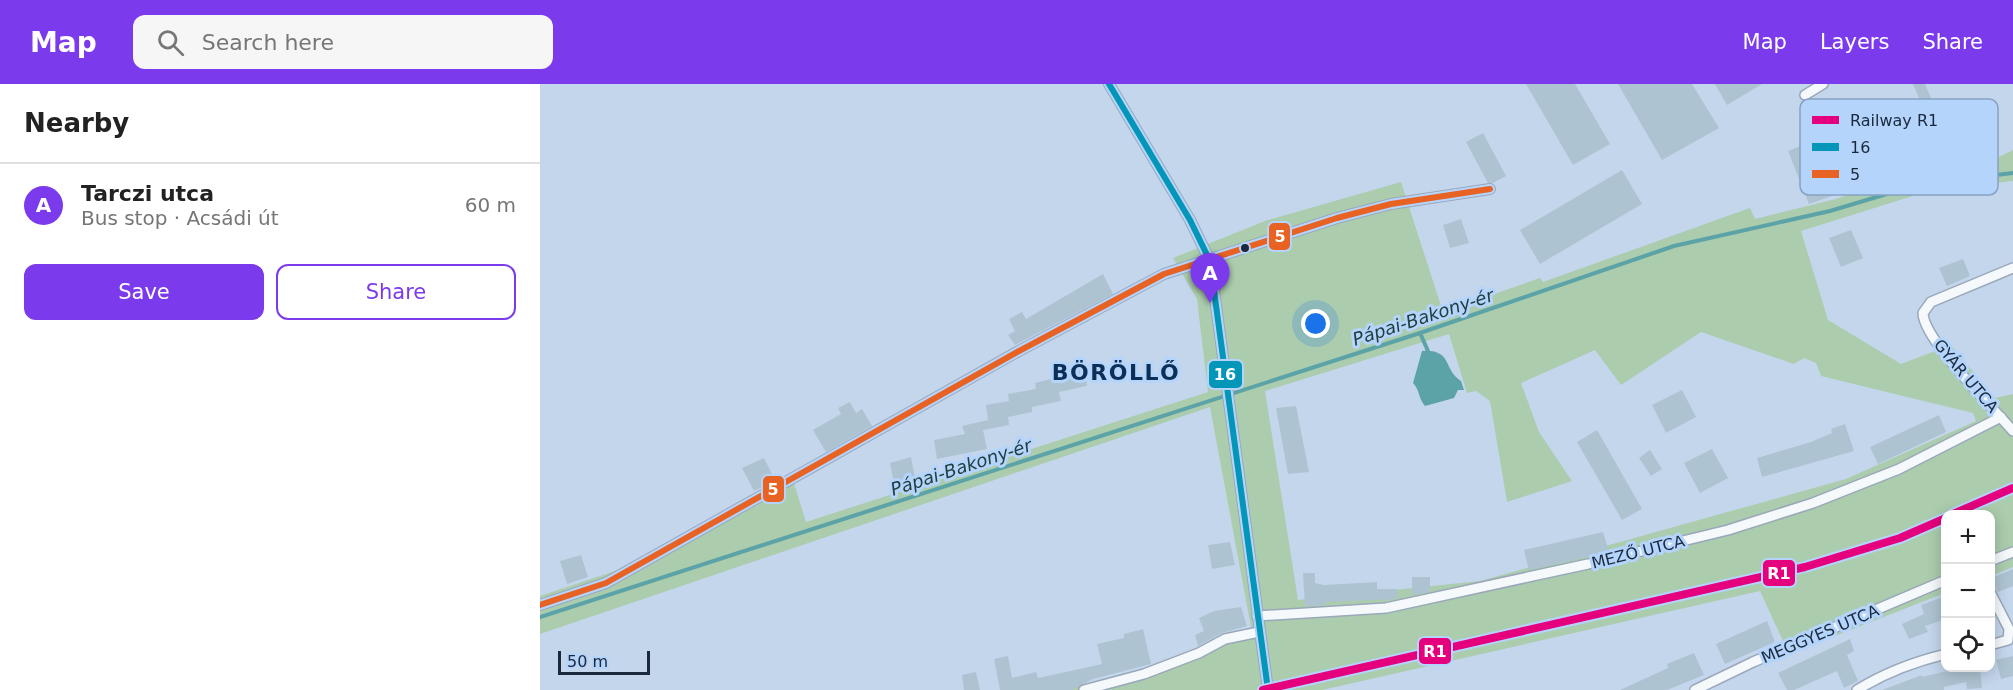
<!DOCTYPE html>
<html lang="en">
<head>
<meta charset="utf-8">
<style>
	:root { --surface:#fff; --page:#f6f6f6; --text:#222; --muted:#767676; --line:#e0e0e0; --accent:#7c3aed }
	body { margin:0; font-family:"DejaVu Sans",sans-serif; background:var(--page); color:var(--text) }
	.controls { position:absolute; right:18px; bottom:18px; display:grid; overflow:hidden; border-radius:12px; box-shadow:0 3px 15px #0003 }
	.controls button { width:54px; height:54px; display:grid; place-items:center; padding:0; border:0; border-bottom:2px solid var(--line); background:var(--surface); color:var(--text); font:30px sans-serif }
	.scale { position:absolute; left:18px; bottom:15px; width:92px; box-sizing:border-box; padding-left:6px; border:3px solid #1a293c; border-top:0; font-size:16px; line-height:21px; white-space:nowrap; color:#1a293c; -webkit-text-stroke:4px #b4d4fc; paint-order:stroke }
	.you { position:absolute; left:776px; top:240px; width:21px; height:21px; margin:-15px; border:4px solid #fff; border-radius:50%; background:#1a73e8; box-shadow:0 0 0 9px #1a73e833 }
	.badge { display:grid; place-items:center; width:39px; height:39px; border-radius:50%; background:var(--accent); color:#fff; font-size:20px; font-weight:700 }
	.pin { position:absolute; translate:-50% -50px; filter:drop-shadow(0 2px 3px #0008) }
	.pin::after { content:''; position:absolute; top:32px; width:21px; height:18px; background:inherit; clip-path:polygon(0 0,100% 0,50% 100%) }
	.list { margin:0; padding:0; list-style:none }
	h2 { display:flex; justify-content:space-between; align-items:center; height:78px; margin:0; padding:0 24px; font-size:26px }
	h2 small { font-size:20px; font-weight:400; color:var(--muted) }
	.list li { display:grid; grid-template-columns:39px 1fr auto; gap:18px; align-items:center; box-sizing:border-box; height:84px; padding:0 24px; border-top:2px solid var(--line) }
	.list b { display:block; font-size:22px; white-space:nowrap }
	.list p { margin:0; font-size:20px; white-space:nowrap; color:var(--muted) }
	.list em { font-size:20px; font-style:normal; color:var(--muted) }
	.actions { display:flex; gap:12px; padding:18px 24px }
	.actions a { flex:1; padding:14px 0; border:2px solid var(--accent); border-radius:12px; text-align:center; font-size:21px; color:var(--accent) }
	.actions .main { background:var(--accent); color:#fff }
	.icon { flex:none; width:33px; height:33px; fill:none; stroke:currentColor; stroke-width:2; stroke-linecap:round; stroke-linejoin:round }
	.map { position:relative; flex:none; width:1473px; height:606px; overflow:hidden }
	header { display:flex; align-items:center; gap:36px; box-sizing:border-box; height:84px; padding:0 30px; background:var(--accent); color:#fff }
	header strong { font-size:28px }
	nav { display:flex; gap:33px; margin-inline-start:auto; font-size:21px }
	.search { width:420px; height:54px; background:var(--page); display:flex; align-items:center; gap:15px; box-sizing:border-box; padding:0 21px; border-radius:12px; color:var(--muted); font-size:22px }
	main { display:flex }
	aside { flex:1; background:var(--surface) }
	.map>svg:first-child { display:block }
	.green { fill:#abccad; fill-rule:evenodd }
	.water { fill:#5ca3a8 }
	.lines { fill:none; stroke-linecap:round; stroke-linejoin:round }
	.stream { stroke:#5ca3a8; stroke-width:4 }
	.building { fill:#aec3d2 }
	.minor-casing { stroke:#99a8ba; stroke-width:12 }
	.minor { stroke:#f6f9fc; stroke-width:9 }
	.bus-1-casing { stroke:#b4d4fc; stroke-width:10 }
	.bus-2-casing { stroke:#b4d4fc; stroke-width:10 }
	.bus-1 { stroke:#0496b8; stroke-width:6 }
	.bus-2 { stroke:#e76223; stroke-width:6 }
	.rail-1-casing { stroke:#b4d4fc; stroke-width:12 }
	.rail-1 { stroke:#e5007d; stroke-width:8 }
	.bus-dot { fill:#1a293c; stroke:#b4d4fc; stroke-width:2 }
	.labels { text-anchor:middle; dominant-baseline:central; stroke-width:6; stroke-linejoin:round; paint-order:stroke }
	.street-label { font-size:16px; fill:#1a293c; stroke:#b4d4fc }
	.water-label { font-size:18px; font-style:italic; fill:#213e3d; stroke:#b4d4fc }
	.district-label { font-size:22px; font-weight:bold; letter-spacing:1.5px; fill:#0b2f56; stroke:#b4d4fc }
	.key { fill:#b4d4fc; stroke:#86a1c2; stroke-width:1.5 }
	.key-label { font-size:16px; fill:#1a293c }
	.line-badge { stroke:#b4d4fc; stroke-width:2 }
	.badge-label { font-size:16px; text-anchor:middle; font-weight:bold; fill:#fff }
</style>
</head>
<body>
<header>
<strong>Map</strong>
<div class="search"><svg class="icon" aria-label="search" viewBox="0 0 24 24"><circle cx="10" cy="10" r="6"/><path d="M15 15l6 6"/></svg>Search here</div>
<nav><a>Map</a><a>Layers</a><a>Share</a></nav>
</header>
<main>
<aside>
<h2>Nearby<small></small></h2>
<ul class="list">
<li><span class="badge">A</span><div><b>Tarczi utca</b><p>Bus stop · Acsádi út</p></div><em>60 m</em></li>
</ul>
<div class="actions"><a class="main">Save</a><a>Share</a></div>
</aside>
<div class="map">
<svg width="1473" height="606" viewBox="0 0 1473 606">
	<rect width="100%" height="100%" fill="#c4d6ec"/>
	<path class="green" d="M1473 66V97L1395 105 1261 147 1288 236 1361 280 1411 261 1455 314 1473 310V483L1451 492 1450 430H1406L1405 509 1249 570 1220 507 782 606H521L623 581 711 543 670 323 0 550V512L78 486 251 390 266 438 668 308 657 215 633 174 725 137 861 98 903 228 1000 194 1003 198 1210 124 1215 135 1296 115 1390 82 1457 74ZM1161 248 1254 280 1264 274 1276 279 1281 292 1433 329 1436 337 1306 395 940 497 758 516 725 307 909 250 927 309 936 307 950 317 967 418 1032 397 999 348 981 299 1055 266 1081 301Z"/>
	<path class="water" d="M882 267C913 265 903 286 921 297L924 306H918L914 314 885 322C878 314 880 306 873 299Z"/>
	<g class="lines">
		<g class="stream">
			<polyline points="880,249 888,267"/>
			<polyline points="0,533 880,249 1134,162 1290,127 1380,100 1473,89"/>
		</g>
	</g>
	<g class="building">
		<polygon points="986,0 1035,0 1070,60 1033,81"/>
		<polygon points="1078,0 1152,0 1179,44 1122,76"/>
		<polygon points="1175,0 1222,0 1187,21"/>
		<polygon points="1373,0 1385,0 1394,21 1384,26"/>
		<polygon points="943,49 966,92 953,99 948,99 926,58"/>
		<polygon points="1271,58 1292,112 1269,120 1248,67"/>
		<polygon points="1082,86 1102,120 1000,180 980,146"/>
		<polygon points="921,135 929,159 910,164 903,141"/>
		<polygon points="1311,146 1323,174 1301,183 1289,154"/>
		<polygon points="1423,175 1430,192 1407,202 1399,184"/>
		<polygon points="563,190 573,210 475,261 468,251 475,247 469,235 482,228 486,235"/>
		<polygon points="545,278 547,302 519,308 521,317 492,323 492,328 468,333 469,341 443,346 447,365 397,375 394,356 425,350 422,342 448,336 446,321 469,317 468,310 496,305 495,299 523,292 522,284"/>
		<polygon points="1142,306 1156,333 1126,349 1112,321"/>
		<polygon points="310,318 316,329 322,325 332,342 286,368 273,346 301,330 298,324"/>
		<polygon points="756,322 769,388 748,390 736,324"/>
		<polygon points="1399,331 1406,348 1338,380 1330,363"/>
		<polygon points="1305,340 1314,367 1222,393 1217,374 1271,358 1292,349 1291,345"/>
		<polygon points="1057,346 1102,425 1082,436 1037,358"/>
		<polygon points="1172,365 1188,394 1160,409 1144,379"/>
		<polygon points="1110,366 1122,385 1111,392 1099,374"/>
		<polygon points="371,373 375,394 354,400 350,379"/>
		<polygon points="224,374 235,396 214,407 202,384"/>
		<polygon points="1063,448 1069,468 989,486 984,466"/>
		<polygon points="690,458 695,481 672,485 668,461"/>
		<polygon points="41,471 48,493 27,500 20,477"/>
		<polygon points="1473,485 1473,502 1458,508 1450,495"/>
		<polygon points="763,489 775,489 775,499 784,501 837,498 837,505 857,505 857,515 785,518 785,521 765,522"/>
		<polygon points="872,493 890,493 890,508 872,511"/>
		<polygon points="1406,512 1406,535 1385,542 1388,548 1369,555 1362,540 1384,530 1381,521"/>
		<polygon points="701,523 707,542 682,549 658,562 655,551 664,547 659,534 674,527"/>
		<polygon points="1227,537 1235,558 1185,580 1176,560"/>
		<polygon points="603,545 611,580 553,595 532,606 460,606 454,575 468,572 472,594 496,588 498,594 526,588 562,580 557,560 584,554 584,550"/>
		<polygon points="1310,555 1314,567 1307,571 1318,597 1304,604 1297,587 1254,606 1247,606 1238,589"/>
		<polygon points="1154,569 1164,591 1127,606 1080,606 1128,584 1127,580"/>
		<polygon points="1473,572 1473,592 1461,595 1456,576"/>
		<polygon points="1420,584 1440,584 1442,604 1427,605 1426,598 1404,603 1404,606 1342,606 1382,591 1382,593"/>
		<polygon points="436,588 440,606 424,606 422,591"/>
	</g>
	<g class="lines">
		<defs>
			<g id="minor">
				<polyline points="569,0 650,136 670,177 728,606"/>
				<polyline points="1265,11 1283,0"/>
				<path d="M1473 184 1391 218 1383 229C1383 255 1453 324 1473 347"/>
				<polyline points="1450,477 1473,468"/>
				<polyline points="1450,508 1469,545 1468,556 1450,561"/>
				<polyline points="0,521 66,499 477,268 624,190 797,134 851,120 950,105"/>
				<polyline points="717,532 846,524 1048,480 1188,446 1273,419 1359,385 1461,333"/>
				<polyline points="544,606 604,590 659,569 685,555 719,548"/>
				<polyline points="1155,606 1213,578 1406,496"/>
				<path d="M1317 606C1346 588 1373 578 1406 570"/>
			</g>
		</defs>
		<use href="#minor" class="minor-casing"/>
		<use href="#minor" class="minor"/>
		<defs>
			<polyline id="bus-1" points="569,0 650,136 670,177 728,606"/>
			<polyline id="bus-2" points="0,521 66,499 477,268 624,190 797,134 851,120 950,105"/>
		</defs>
		<use href="#bus-1" class="bus-1-casing"/>
		<use href="#bus-2" class="bus-2-casing"/>
		<use href="#bus-1" class="bus-1"/>
		<use href="#bus-2" class="bus-2"/>
		<defs>
			<g id="rail-1">
				<polyline points="1413,430 1473,404"/>
				<polyline points="723,606 1265,483 1360,454 1406,434"/>
			</g>
		</defs>
		<use href="#rail-1" class="rail-1-casing"/>
		<use href="#rail-1" class="rail-1"/>
	</g>
	<circle class="bus-dot" cx="705" cy="164" r="5"/>
	<g class="labels">
		<g class="street-label">
			<text transform="translate(1426 292) rotate(50)">GYÁR UTCA</text>
			<text transform="translate(1098 468) rotate(-14)">MEZŐ UTCA</text>
			<text transform="translate(1280 550) rotate(-23)">MEGGYES UTCA</text>
		</g>
		<g class="water-label">
			<text transform="translate(883 233) rotate(-18)">Pápai-Bakony-ér</text>
			<text transform="translate(421 383) rotate(-18)">Pápai-Bakony-ér</text>
		</g>
		<g class="district-label">
			<text x="576" y="288">BÖRÖLLŐ</text>
		</g>
	</g>
	<rect x="1260" y="15" width="198" height="96" rx="9" class="key"/>
	<rect x="1272" y="32" width="27" height="8" fill="#e5007d"/>
	<rect x="1272" y="59" width="27" height="8" fill="#0496b8"/>
	<rect x="1272" y="86" width="27" height="8" fill="#e76223"/>
	<g class="key-label">
		<text x="1310" y="42">Railway R1</text>
		<text x="1310" y="69">16</text>
		<text x="1310" y="96">5</text>
	</g>
	<g class="line-badge">
		<rect x="728" y="138" width="23" height="29" rx="6" fill="#e76223"/>
		<rect x="668" y="276" width="35" height="29" rx="6" fill="#0496b8"/>
		<rect x="222" y="391" width="23" height="28" rx="6" fill="#e76223"/>
		<rect x="1222" y="475" width="34" height="28" rx="6" fill="#e5007d"/>
		<rect x="878" y="553" width="34" height="28" rx="6" fill="#e5007d"/>
	</g>
	<g class="badge-label">
		<text x="740" y="158">5</text>
		<text x="685" y="296">16</text>
		<text x="233" y="411">5</text>
		<text x="1239" y="495">R1</text>
		<text x="895" y="573">R1</text>
	</g>
</svg>
<div class="controls">
<button>+</button>
<button>−</button>
<button><svg class="icon" aria-label="locate" viewBox="0 0 24 24"><circle cx="12" cy="12" r="6"/><path d="M12 2v4M12 18v4M2 12h4M18 12h4"/></svg></button>
</div>
<div class="scale">50 m</div>
<div class="you"></div>
<div class="pin badge" style="left:670px;top:219px">A</div>
</div>
</main>
</body>
</html>
